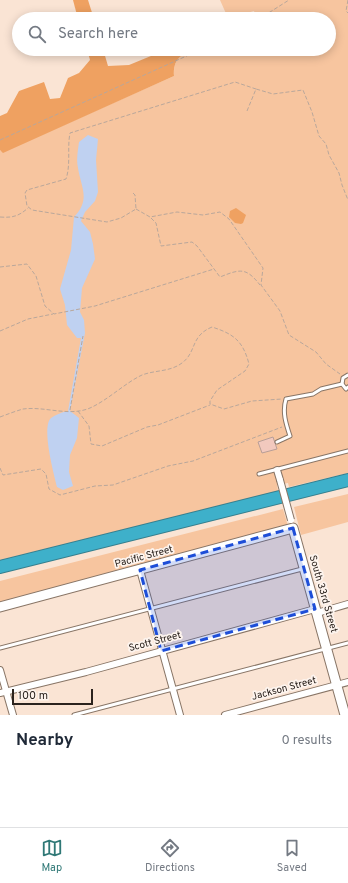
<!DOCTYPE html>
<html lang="en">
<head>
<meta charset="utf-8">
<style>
	:root { --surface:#fff; --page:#f6f6f7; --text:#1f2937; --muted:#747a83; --line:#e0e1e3; --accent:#2f7876 }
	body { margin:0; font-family:Overpass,sans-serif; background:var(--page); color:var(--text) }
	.scale { position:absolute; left:12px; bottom:10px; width:81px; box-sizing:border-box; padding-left:4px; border:2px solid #2b231e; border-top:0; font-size:11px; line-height:14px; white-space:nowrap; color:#2b231e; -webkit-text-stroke:3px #fdf4ee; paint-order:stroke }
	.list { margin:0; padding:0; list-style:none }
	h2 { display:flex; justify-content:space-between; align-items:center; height:52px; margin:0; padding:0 16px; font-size:17px }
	h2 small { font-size:13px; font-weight:400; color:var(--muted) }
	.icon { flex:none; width:22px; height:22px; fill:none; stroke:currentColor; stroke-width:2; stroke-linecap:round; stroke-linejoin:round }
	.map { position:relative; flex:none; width:348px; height:715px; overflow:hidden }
	.search { position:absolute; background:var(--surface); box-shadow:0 2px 10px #0003; left:12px; right:12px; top:12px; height:44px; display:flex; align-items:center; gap:10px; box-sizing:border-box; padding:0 14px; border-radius:22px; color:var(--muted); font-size:15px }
	.sheet { height:112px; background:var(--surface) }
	nav { display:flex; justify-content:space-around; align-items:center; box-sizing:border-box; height:56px; border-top:1px solid var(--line); background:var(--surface); font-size:11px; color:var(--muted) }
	nav a { display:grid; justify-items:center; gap:2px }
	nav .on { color:var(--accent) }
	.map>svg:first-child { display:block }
	.green { fill:#f7c59f }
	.forest { fill:#efa161 }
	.water { fill:#bfd1f1 }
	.building { fill:#f2c9be; stroke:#b89e97 }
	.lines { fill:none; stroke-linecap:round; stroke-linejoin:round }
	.lane-casing { stroke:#887566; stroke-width:5 }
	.street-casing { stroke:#887566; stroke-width:8 }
	.secondary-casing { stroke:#887566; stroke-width:11 }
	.highway-casing { stroke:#377f8e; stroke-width:14 }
	.path { stroke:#b9a79b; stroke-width:1; stroke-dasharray:4 2; stroke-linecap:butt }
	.lane { stroke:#fff; stroke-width:3 }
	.street { stroke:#fff; stroke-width:6 }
	.secondary { stroke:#fff; stroke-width:9 }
	.highway { stroke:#3eb0ca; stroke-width:12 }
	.street-bridge-casing { stroke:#887566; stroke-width:8; stroke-linecap:butt }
	.street-bridge { stroke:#fff; stroke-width:6 }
	.marked { fill:#1d4ed8; fill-opacity:0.2; stroke:#1d4ed8; stroke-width:3; stroke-dasharray:8 5; stroke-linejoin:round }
	.labels { text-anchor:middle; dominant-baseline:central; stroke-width:3.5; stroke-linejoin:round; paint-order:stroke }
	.street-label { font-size:10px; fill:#2b231e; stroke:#fdf4ee }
</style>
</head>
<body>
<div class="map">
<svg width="348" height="715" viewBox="0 0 348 715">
	<rect width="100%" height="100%" fill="#fae4d4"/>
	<g class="green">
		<path d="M220 0H348V473L289 487 288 483 277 485 278 491 0 560V150L3 152 174 76C173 60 180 55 194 49H329V19H253L256 17 254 11 228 18Z"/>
		<polygon points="348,494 348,522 301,535 294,507"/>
		<polygon points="283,509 288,526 0,605 0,581"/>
	</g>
	<g class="forest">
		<polygon points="73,0 88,0 94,19 78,19"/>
		<path d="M87 49H103L108 66 129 65 168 49H194C180 55 173 60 174 76L3 153 0 150V116L7 113 19 91 44 82 50 99 60 98 68 78 79 73 90 60Z"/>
		<polygon points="236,208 246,215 243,223 241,224 235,223 229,217 230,211"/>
	</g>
	<path class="water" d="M88 135 98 139 96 160 98 192 95 201 85 212 81 221 90 232 93 244 95 259 82 288 80 312 84 320 85 333 70 411 79 418 77 438 70 455 69 472 73 486 63 490 57 487C54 474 41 427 51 418 55 415 63 412 68 411L81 338H77L67 325 65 305 60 289 71 250 74 217C91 200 81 187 78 168 76 160 78 150 79 142Z"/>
	<polygon class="building" points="273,437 277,449 262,453 258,442"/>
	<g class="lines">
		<defs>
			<g id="lane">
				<polyline points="342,384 343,378 348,375"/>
				<path d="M277 442 290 436C286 424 282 412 286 399L313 394 321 389 342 384 346 389 348 387"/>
				<polyline points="259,474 348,451"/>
				<polyline points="0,648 302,569"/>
				<polyline points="74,715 348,643"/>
			</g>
			<g id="street">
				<polyline points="277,470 280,480"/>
				<polyline points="140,570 180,715"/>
				<polyline points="317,613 348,604"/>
				<polyline points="0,670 13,715"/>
				<polyline points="0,693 86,672 315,609"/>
				<polyline points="225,715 348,682"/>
			</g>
			<polyline id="secondary" points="0,607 293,528 345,715"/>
			<polyline id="highway" points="0,567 348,480"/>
		</defs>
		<use href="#lane" class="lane-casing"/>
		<use href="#street" class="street-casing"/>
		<use href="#secondary" class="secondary-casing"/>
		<use href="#highway" class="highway-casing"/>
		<g class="path">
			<polyline points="348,0 346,11 348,13"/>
			<polyline points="259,19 289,0"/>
			<polyline points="247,111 256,89 273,94 303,90 312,112 319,136 326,144 329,155 339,173 342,185 348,200"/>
			<polyline points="0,140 202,49"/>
			<path d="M133 193 135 195 136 209 121 218 107 222 32 210 27 206 25 193 27 190 66 179C71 164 67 148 70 133L235 82 256 89"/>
			<polyline points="136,209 150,217 177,212 203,215 220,212 229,219 263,268 261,285 280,311 289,335 316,352 326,364 340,374"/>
			<path d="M0 217C13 218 19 216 28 208"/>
			<path d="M151 218 156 223 161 246 192 242 197 246 220 277C240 269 246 267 260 285"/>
			<polyline points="0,267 27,264 36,276 45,306 54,314 95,306 214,269"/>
			<polyline points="0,331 28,319 53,314"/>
			<polyline points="70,410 83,336"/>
			<polyline points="78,411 89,426 91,444 102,446 147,427 158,425 210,405"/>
			<path d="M0 417C8 414 16 411 23 409 45 406 69 417 90 408 108 400 125 383 142 375 155 370 170 372 182 363 197 352 190 336 212 327 234 334 243 341 249 364L245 371 217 390 210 401V404L224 409 252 401 282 399"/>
			<polyline points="0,468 3,475 41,469 46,474 49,489 60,495 95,486 113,485 168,466 193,461 282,427"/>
		</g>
		<use href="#lane" class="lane"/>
		<use href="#street" class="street"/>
		<use href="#secondary" class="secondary"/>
		<use href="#highway" class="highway"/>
		<defs>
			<polyline id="street-bridge" points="280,480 291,520"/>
		</defs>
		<use href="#street-bridge" class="street-bridge-casing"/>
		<use href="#street-bridge" class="street-bridge"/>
	</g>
	<path class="marked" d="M293 528 315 609 161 651 140 570Z"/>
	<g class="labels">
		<g class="street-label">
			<text transform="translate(144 557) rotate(-15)">Pacific Street</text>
			<text transform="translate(323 594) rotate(74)">South 33rd Street</text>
			<text transform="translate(155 642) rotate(-15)">Scott Street</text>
			<text transform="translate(284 689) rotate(-15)">Jackson Street</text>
		</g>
	</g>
</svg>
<div class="scale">100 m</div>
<div class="search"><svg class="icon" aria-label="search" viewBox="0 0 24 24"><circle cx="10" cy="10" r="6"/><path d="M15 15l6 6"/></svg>Search here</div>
</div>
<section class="sheet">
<h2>Nearby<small>0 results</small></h2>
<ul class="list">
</ul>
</section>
<nav>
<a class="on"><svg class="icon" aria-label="map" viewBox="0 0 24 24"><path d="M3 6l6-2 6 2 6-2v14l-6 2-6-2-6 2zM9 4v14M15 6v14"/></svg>Map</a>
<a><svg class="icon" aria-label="directions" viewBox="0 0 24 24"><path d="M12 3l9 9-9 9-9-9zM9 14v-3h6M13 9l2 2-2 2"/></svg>Directions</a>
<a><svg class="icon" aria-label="saved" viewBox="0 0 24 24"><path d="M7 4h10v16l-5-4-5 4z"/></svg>Saved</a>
</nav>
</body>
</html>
